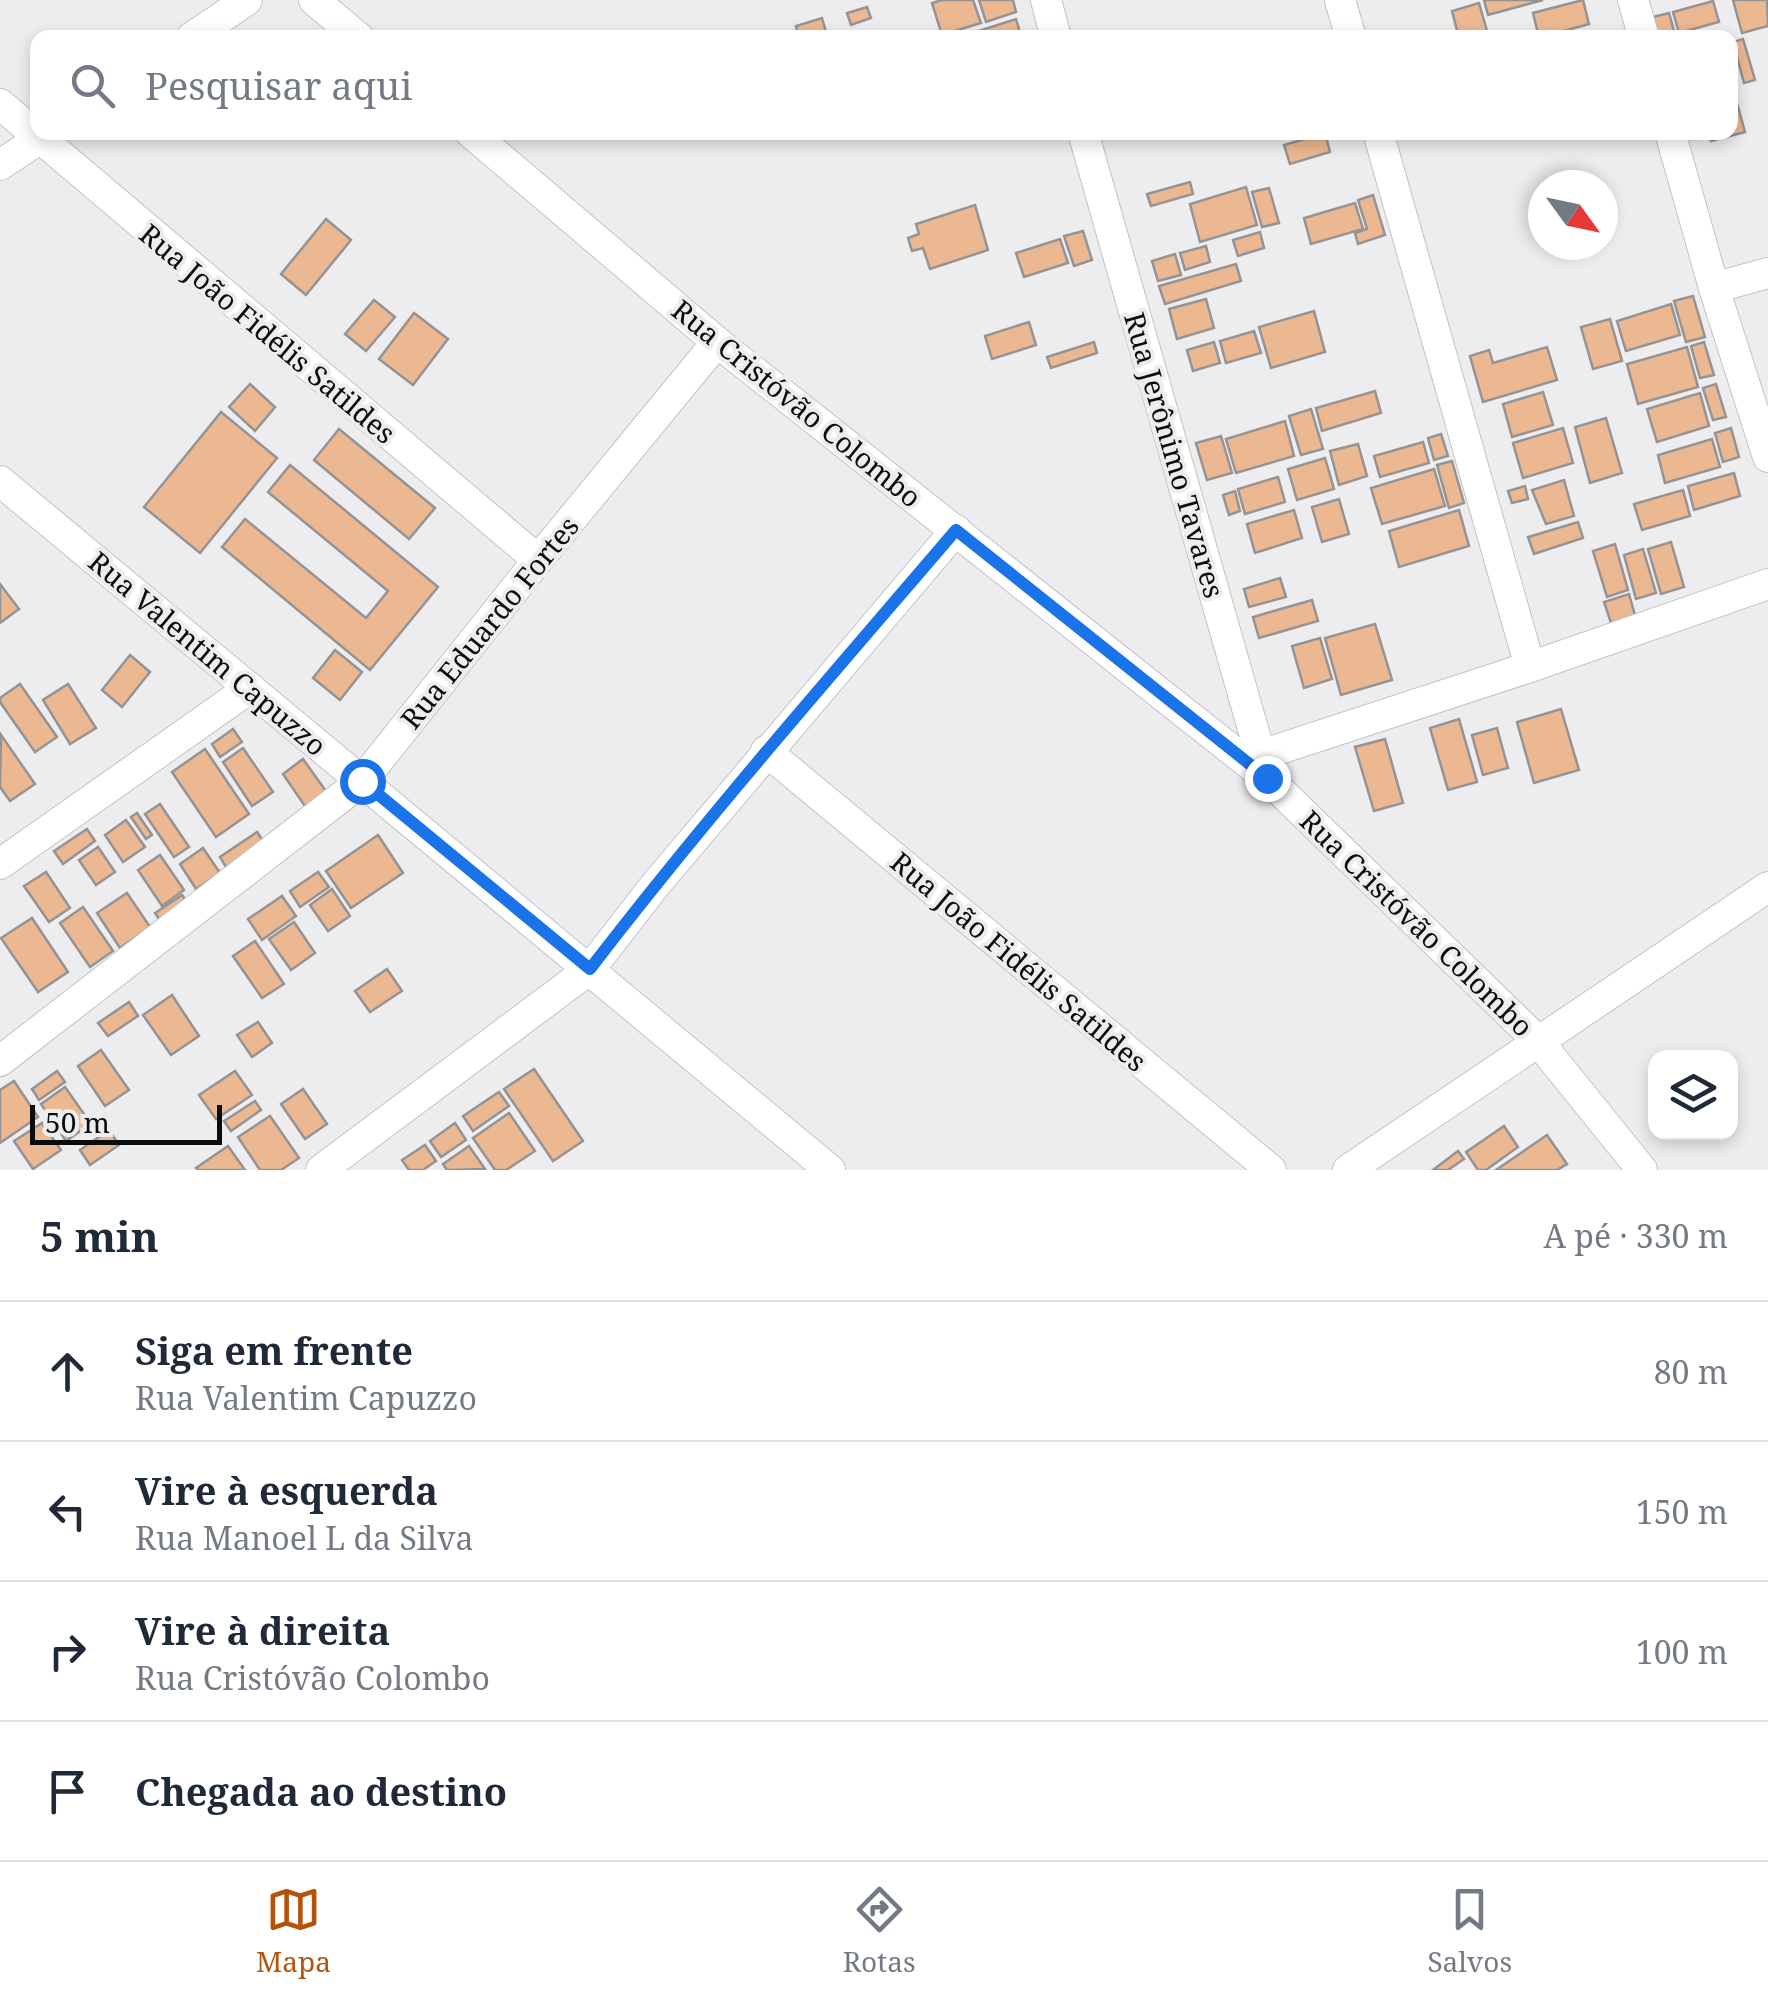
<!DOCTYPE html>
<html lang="pt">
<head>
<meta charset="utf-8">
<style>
	:root { --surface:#fff; --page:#f6f6f7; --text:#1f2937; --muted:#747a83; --line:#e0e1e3; --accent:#b45309 }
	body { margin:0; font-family:"Noto Serif",serif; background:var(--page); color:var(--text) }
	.controls { position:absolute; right:30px; bottom:30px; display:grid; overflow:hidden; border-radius:20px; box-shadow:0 5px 15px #0003 }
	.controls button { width:90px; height:90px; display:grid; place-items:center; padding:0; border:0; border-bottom:2px solid var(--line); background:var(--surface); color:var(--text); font:50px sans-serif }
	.compass { position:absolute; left:1528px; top:170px; width:90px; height:90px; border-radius:50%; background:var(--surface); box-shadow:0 5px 15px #0003; rotate:123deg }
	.scale { position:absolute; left:30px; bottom:25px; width:192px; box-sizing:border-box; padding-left:10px; border:5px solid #0b0c0c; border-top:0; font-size:28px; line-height:35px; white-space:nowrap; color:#0b0c0c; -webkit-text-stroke:8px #ededef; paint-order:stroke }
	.stop { position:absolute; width:30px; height:30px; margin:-22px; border:8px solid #1a73e8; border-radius:50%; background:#fff }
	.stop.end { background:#1a73e8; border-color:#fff; box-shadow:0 2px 10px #0008 }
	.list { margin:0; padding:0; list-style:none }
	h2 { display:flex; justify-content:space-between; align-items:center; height:130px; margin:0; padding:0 40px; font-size:42px }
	h2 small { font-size:32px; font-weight:400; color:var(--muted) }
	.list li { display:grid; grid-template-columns:65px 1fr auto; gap:30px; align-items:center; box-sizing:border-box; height:140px; padding:0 40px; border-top:2px solid var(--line) }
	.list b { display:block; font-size:38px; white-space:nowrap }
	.list p { margin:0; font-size:32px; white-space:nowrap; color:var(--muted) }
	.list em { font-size:32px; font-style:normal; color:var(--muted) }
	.icon { flex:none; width:55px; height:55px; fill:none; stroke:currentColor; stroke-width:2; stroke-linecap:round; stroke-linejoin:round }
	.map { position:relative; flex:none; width:1768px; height:1170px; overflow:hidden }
	.search { position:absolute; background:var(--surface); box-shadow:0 5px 15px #0003; left:30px; right:30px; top:30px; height:110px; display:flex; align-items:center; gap:25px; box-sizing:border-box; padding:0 35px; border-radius:20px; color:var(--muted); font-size:38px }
	.sheet { height:690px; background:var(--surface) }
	nav { display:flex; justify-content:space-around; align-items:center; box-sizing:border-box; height:140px; border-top:2px solid var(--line); background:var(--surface); font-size:28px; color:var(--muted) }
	nav a { display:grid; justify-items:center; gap:5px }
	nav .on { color:var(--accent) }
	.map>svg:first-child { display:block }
	.building { fill:#ecb892; stroke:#959393; stroke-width:2.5 }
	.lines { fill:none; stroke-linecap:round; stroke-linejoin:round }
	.minor-casing { stroke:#c2c3c4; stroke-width:32 }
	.minor { stroke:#fff; stroke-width:30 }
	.route { stroke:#1a73e8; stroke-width:12 }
	.labels { text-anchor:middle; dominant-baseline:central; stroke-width:8; stroke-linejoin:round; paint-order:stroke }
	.street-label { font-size:28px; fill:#0b0c0c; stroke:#ededef }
</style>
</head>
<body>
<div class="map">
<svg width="1768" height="1170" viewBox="0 0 1768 1170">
	<rect width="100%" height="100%" fill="#ededef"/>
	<g class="building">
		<polygon points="942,0 973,0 981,23 942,35 932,3"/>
		<polygon points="979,0 1013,0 1016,12 986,22"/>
		<polygon points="1484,0 1543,0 1488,15"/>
		<polygon points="1583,0 1589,24 1539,38 1533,13"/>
		<polygon points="1733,0 1767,0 1768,26 1742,33"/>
		<polygon points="1713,1 1719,22 1679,33 1673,12"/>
		<polygon points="1479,3 1489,38 1459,38 1452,11"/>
		<polygon points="867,7 871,18 851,25 847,13"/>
		<polygon points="1669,13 1676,38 1658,38 1653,17"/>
		<polygon points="822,18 826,32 799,38 796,26"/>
		<polygon points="1016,19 1021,36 973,38 972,33"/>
		<polygon points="1743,39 1755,80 1744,83 1733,42"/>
		<polygon points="1734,92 1745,132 1711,141 1708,132 1730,132 1730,93"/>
		<polygon points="1325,133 1330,152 1290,164 1284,145"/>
		<polygon points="1190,182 1193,194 1151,206 1147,194"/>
		<polygon points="1246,187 1257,225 1200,242 1190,204"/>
		<polygon points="1269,188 1279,223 1262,227 1252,192"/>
		<polygon points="1373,195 1385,235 1358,244 1355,233 1367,229 1358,200"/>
		<polygon points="1355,203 1363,229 1311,244 1304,218"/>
		<polygon points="975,205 988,250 930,269 923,248 912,251 908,238 919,234 916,224"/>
		<polygon points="326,219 351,240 306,295 281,274"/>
		<polygon points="1083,231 1092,260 1074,266 1064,236"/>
		<polygon points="1260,232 1264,248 1238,256 1233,240"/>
		<polygon points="1060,239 1068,263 1024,277 1016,253"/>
		<polygon points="1206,246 1210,262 1185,270 1180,253"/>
		<polygon points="1175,254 1181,275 1158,281 1152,261"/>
		<polygon points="1236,264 1241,281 1165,304 1159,286"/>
		<polygon points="1693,296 1705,337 1686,342 1674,301"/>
		<polygon points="1206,299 1214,328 1177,339 1169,309"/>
		<polygon points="374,300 395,317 366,351 345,334"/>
		<polygon points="1671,304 1680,335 1626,351 1617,321"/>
		<polygon points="1314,311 1325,352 1271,368 1259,327"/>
		<polygon points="414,313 448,339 413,385 379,359"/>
		<polygon points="1610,319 1622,361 1593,369 1581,327"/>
		<polygon points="1029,322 1036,345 992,359 985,336"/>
		<polygon points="1254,331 1261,353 1226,363 1220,341"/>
		<polygon points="1094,342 1097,353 1051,368 1047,357"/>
		<polygon points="1214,342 1220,363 1193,371 1187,350"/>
		<polygon points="1704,342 1714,375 1700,378 1691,346"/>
		<polygon points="1547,347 1557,380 1483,402 1470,356 1489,350 1493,363"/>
		<polygon points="1687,347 1698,387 1638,404 1627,364"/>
		<polygon points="250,384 275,407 255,431 229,407"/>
		<polygon points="1716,384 1726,417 1713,420 1703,388"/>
		<polygon points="1375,391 1381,413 1322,431 1316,408"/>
		<polygon points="1543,392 1553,425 1512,437 1503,404"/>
		<polygon points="1700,393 1709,426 1657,442 1647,409"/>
		<polygon points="1311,409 1323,449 1301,455 1289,416"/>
		<polygon points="221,412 277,458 200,553 144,507"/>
		<polygon points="1606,418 1622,473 1590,483 1575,427"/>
		<polygon points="1285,421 1294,456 1236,473 1226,439"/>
		<polygon points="1563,428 1573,463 1523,478 1513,443"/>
		<polygon points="1731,428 1739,457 1723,462 1715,433"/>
		<polygon points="339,429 435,508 409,539 314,460"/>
		<polygon points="1441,434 1448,456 1434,460 1428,438"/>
		<polygon points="1221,436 1232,473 1207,480 1196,443"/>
		<polygon points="1712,439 1720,467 1665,483 1658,455"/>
		<polygon points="1423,442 1429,463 1380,477 1374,456"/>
		<polygon points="1358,444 1367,476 1339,485 1330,451"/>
		<polygon points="1325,458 1334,489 1297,500 1288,469"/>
		<polygon points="1452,461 1464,503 1449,508 1437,465"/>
		<polygon points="290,465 438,587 370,670 222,547 245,519 366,618 388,591 268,492"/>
		<polygon points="1434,469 1445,506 1382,524 1371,488"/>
		<polygon points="1734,473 1740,496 1694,510 1688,486"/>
		<polygon points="1278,477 1285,502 1245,514 1238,489"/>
		<polygon points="1564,480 1574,516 1546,524 1532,490"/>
		<polygon points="1525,486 1528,499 1512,503 1508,491"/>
		<polygon points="1683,490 1690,516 1642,530 1634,504"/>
		<polygon points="1235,491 1240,511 1229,515 1223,495"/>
		<polygon points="1339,499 1349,534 1322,542 1312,507"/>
		<polygon points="1294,510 1302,538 1255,553 1247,524"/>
		<polygon points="1459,510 1469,546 1399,567 1389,531"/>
		<polygon points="1578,522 1583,538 1534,554 1528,537"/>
		<polygon points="1671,542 1684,587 1661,594 1648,549"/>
		<polygon points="1615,544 1628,590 1607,597 1593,551"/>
		<polygon points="1643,549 1656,593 1636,599 1624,555"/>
		<polygon points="1280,578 1286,597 1249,607 1244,589"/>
		<polygon points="0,584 19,609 0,623"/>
		<polygon points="1629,594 1636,619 1612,626 1604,602"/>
		<polygon points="1312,600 1318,621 1259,638 1253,617"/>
		<polygon points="1375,624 1392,680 1341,695 1325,638"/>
		<polygon points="1320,638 1332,679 1304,688 1292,646"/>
		<polygon points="335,650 362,672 340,700 313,678"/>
		<polygon points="130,655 150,672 122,707 102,690"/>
		<polygon points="20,684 57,737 35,752 0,702 0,698"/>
		<polygon points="68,684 96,728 70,744 43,700"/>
		<polygon points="1561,709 1579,770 1534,783 1517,722"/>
		<polygon points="1459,719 1477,782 1448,790 1430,728"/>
		<polygon points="1497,728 1508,768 1483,775 1472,735"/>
		<polygon points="233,729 242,742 220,757 212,744"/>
		<polygon points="1,735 35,784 10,801 0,787"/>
		<polygon points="1385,739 1403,803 1374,811 1355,747"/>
		<polygon points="243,748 273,792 252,806 223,762"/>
		<polygon points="205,749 249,814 216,837 172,772"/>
		<polygon points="303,759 328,794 307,809 283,774"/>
		<polygon points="160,804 189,847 174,857 145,814"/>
		<polygon points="137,813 152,835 146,839 131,817"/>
		<polygon points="126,820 145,847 123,862 105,835"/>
		<polygon points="87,829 95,841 63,864 54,851"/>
		<polygon points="257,832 268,848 230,874 220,857"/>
		<polygon points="378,835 403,873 351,908 326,871"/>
		<polygon points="98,847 115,872 96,885 79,860"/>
		<polygon points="203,848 220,873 196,889 180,864"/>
		<polygon points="160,855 184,890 162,906 138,870"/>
		<polygon points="46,872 70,908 49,922 24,886"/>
		<polygon points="318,872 329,887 300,907 290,891"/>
		<polygon points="332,889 350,916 328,931 310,905"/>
		<polygon points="127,893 150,927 120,948 97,913"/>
		<polygon points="182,895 189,905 162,923 155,913"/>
		<polygon points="282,896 296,916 262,940 248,919"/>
		<polygon points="83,907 113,951 90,967 60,923"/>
		<polygon points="32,918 68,972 38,992 1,938"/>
		<polygon points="294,922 315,953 291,970 269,939"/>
		<polygon points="255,941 284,984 262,998 233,956"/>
		<polygon points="387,969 402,991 370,1012 355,991"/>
		<polygon points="172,995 199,1036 171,1055 143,1015"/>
		<polygon points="129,1002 138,1016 108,1036 98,1023"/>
		<polygon points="258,1022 272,1043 252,1057 237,1035"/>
		<polygon points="101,1050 129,1090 105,1106 78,1066"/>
		<polygon points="534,1069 583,1141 553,1161 504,1089"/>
		<polygon points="57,1071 65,1082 39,1100 32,1089"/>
		<polygon points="235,1071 252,1095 216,1119 199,1095"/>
		<polygon points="14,1081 38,1117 0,1143 0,1090"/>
		<polygon points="65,1087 91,1124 66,1141 41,1104"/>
		<polygon points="303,1089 327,1124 305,1139 281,1104"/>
		<polygon points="499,1092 509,1106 473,1131 463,1116"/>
		<polygon points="255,1101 261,1110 231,1131 224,1121"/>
		<polygon points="509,1113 535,1151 506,1170 495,1170 473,1138"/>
		<polygon points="270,1116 299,1158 281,1170 260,1170 238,1137"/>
		<polygon points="42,1123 61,1150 33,1169 14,1141"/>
		<polygon points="455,1123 466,1140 441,1157 430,1141"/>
		<polygon points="1504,1126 1518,1147 1486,1170 1478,1170 1466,1152"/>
		<polygon points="109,1130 119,1145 90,1165 80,1150"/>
		<polygon points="1547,1135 1567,1164 1557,1170 1496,1170"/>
		<polygon points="425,1145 436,1161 423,1170 409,1170 402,1160"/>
		<polygon points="228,1146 245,1170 198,1170 196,1168"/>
		<polygon points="469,1146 485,1169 447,1170 443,1164"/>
		<polygon points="1458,1151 1464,1159 1448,1170 1433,1170"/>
	</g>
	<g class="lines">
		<defs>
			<g id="minor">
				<polyline points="314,0 359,38"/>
				<polyline points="1046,0 1056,38"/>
				<polyline points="1340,0 1351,38"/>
				<polyline points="1633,0 1644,38"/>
				<polyline points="191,38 247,0"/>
				<polyline points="0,104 538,560"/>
				<polyline points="470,132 717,342 1267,778 1538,1041 1642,1170"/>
				<polyline points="1083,132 1267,778"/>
				<polyline points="1378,132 1530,667"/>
				<polyline points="1670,132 1714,288 1768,457"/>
				<polyline points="0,165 50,132"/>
				<polyline points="1714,288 1768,273"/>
				<polyline points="0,481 830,1170"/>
				<polyline points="766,751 1271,1170"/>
				<polyline points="1261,755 1530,667 1768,584"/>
				<polyline points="0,864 250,688"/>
				<polyline points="0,1061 362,781 538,560 717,342"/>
				<polyline points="321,1170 590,969 656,884 956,530"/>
				<polyline points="1348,1170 1768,887"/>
			</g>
		</defs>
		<use href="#minor" class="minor-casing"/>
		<use href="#minor" class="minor"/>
	</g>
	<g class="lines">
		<path class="route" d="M362 781 590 969C706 818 832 675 956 530L1267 778"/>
	</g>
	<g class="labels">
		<g class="street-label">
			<text transform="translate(268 333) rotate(40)">Rua João Fidélis Satildes</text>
			<text transform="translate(797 403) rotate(39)">Rua Cristóvão Colombo</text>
			<text transform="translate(1175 455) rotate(74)">Rua Jerônimo Tavares</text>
			<text transform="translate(489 622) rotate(-51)">Rua Eduardo Fortes</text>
			<text transform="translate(208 653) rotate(40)">Rua Valentim Capuzzo</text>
			<text transform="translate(1417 923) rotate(44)">Rua Cristóvão Colombo</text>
			<text transform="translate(1019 961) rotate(40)">Rua João Fidélis Satildes</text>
		</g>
	</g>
</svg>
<div class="controls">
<button><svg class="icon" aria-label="layers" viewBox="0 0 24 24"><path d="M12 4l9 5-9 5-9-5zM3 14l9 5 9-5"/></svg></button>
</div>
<svg class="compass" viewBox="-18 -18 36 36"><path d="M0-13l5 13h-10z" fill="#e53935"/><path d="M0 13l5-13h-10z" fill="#747a83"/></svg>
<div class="scale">50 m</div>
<div class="stop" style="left:362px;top:781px"></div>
<div class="stop end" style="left:1267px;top:778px"></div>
<div class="search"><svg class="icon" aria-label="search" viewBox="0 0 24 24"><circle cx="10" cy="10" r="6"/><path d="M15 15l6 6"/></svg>Pesquisar aqui</div>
</div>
<section class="sheet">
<h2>5 min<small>A pé · 330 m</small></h2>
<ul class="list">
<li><svg class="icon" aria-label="ahead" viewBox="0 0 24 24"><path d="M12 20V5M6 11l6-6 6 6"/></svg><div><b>Siga em frente</b><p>Rua Valentim Capuzzo</p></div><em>80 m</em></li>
<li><svg class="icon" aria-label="left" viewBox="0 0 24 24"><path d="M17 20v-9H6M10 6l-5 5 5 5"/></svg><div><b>Vire à esquerda</b><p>Rua Manoel L da Silva</p></div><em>150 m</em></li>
<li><svg class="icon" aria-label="right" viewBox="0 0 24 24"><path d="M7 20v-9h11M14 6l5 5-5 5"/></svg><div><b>Vire à direita</b><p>Rua Cristóvão Colombo</p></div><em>100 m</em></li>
<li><svg class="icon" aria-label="arrive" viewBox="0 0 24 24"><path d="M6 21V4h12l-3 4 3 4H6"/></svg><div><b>Chegada ao destino</b></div></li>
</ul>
</section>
<nav>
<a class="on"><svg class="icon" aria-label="map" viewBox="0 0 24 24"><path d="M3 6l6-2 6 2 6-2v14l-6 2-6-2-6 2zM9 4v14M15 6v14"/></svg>Mapa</a>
<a><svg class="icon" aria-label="directions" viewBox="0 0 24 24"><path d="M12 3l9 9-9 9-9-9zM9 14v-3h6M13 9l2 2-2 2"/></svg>Rotas</a>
<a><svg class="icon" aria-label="saved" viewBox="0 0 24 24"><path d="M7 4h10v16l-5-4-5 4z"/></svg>Salvos</a>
</nav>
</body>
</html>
